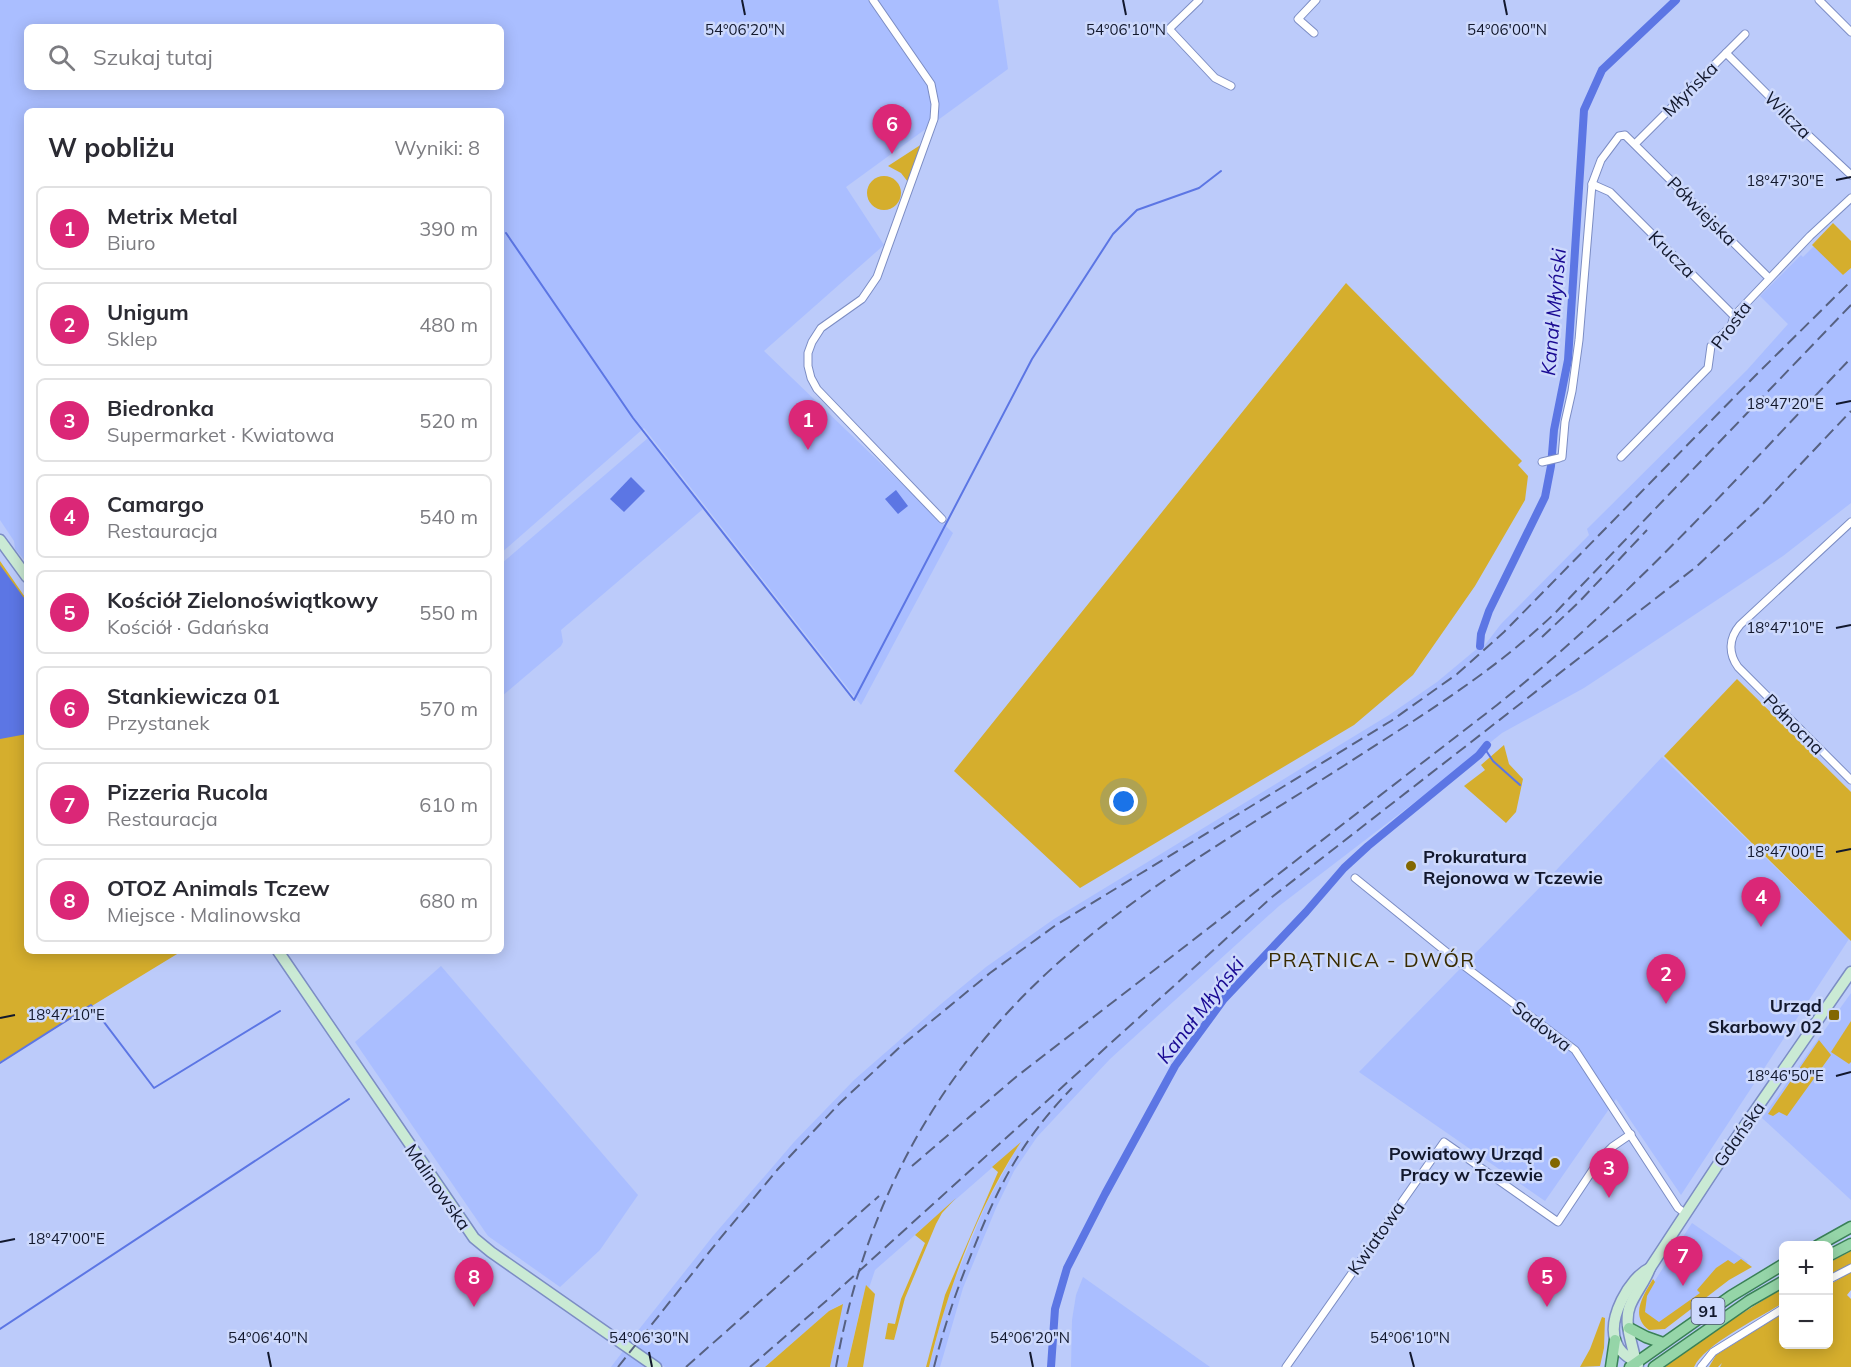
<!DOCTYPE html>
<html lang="pl">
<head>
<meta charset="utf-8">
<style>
	:root { --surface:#fff; --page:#f7f7f7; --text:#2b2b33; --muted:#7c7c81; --line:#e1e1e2; --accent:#db2777 }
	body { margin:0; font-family:Mulish,sans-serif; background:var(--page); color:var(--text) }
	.controls { position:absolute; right:18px; bottom:18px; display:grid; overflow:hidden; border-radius:9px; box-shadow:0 3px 15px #0003 }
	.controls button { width:54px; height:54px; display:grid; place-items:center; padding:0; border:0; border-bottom:2px solid var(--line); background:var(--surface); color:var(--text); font:30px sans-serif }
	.you { position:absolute; left:1124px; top:802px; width:21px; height:21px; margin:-15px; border:4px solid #fff; border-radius:50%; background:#1a73e8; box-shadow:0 0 0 9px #1a73e833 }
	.badge { display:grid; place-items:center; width:39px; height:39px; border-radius:50%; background:var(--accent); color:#fff; font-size:20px; font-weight:700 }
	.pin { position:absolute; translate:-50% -50px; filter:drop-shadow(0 2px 3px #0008) }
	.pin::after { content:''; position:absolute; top:32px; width:21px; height:18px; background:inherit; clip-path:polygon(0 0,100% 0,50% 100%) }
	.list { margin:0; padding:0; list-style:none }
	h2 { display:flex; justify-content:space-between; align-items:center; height:78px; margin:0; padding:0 24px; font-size:26px }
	h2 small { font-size:20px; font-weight:400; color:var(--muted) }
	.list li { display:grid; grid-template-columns:39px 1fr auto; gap:18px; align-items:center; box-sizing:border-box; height:84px; margin:0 12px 12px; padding:0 12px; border:2px solid var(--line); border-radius:9px }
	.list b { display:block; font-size:22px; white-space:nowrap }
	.list p { margin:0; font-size:20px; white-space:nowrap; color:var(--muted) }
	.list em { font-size:20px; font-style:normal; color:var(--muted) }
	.icon { flex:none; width:33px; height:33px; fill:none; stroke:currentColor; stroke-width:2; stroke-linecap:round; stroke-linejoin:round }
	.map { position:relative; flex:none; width:1851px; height:1367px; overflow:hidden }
	.search { position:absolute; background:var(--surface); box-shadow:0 3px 15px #0003; left:24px; top:24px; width:480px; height:66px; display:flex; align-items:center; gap:15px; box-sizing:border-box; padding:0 21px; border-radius:9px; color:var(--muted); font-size:22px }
	.panel { position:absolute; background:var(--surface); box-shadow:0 3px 15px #0003; left:24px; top:108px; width:480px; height:846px; border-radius:9px }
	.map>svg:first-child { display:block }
	.built { fill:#aabeff; fill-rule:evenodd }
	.green { fill:#d5ae2d }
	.water { fill:#5c76e4 }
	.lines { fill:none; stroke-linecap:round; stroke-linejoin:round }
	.stream { stroke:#5c76e4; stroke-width:2 }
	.canal { stroke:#5c76e4; stroke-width:8 }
	.street-casing { stroke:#7c8dc4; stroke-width:9 }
	.secondary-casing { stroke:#7c8dc4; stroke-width:13 }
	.primary-casing { stroke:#3a8157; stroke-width:13 }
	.street { stroke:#fff; stroke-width:7 }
	.secondary { stroke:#caead4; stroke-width:10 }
	.primary { stroke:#95d5a8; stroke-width:10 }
	.rail { stroke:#576181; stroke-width:2; stroke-dasharray:12 6; stroke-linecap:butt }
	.ticks { fill:none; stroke:#12182d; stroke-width:2 }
	.poi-dot { fill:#826700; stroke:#cdd9fc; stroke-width:2 }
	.labels { text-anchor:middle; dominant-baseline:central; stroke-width:5; stroke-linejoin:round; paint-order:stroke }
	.shield { fill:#cdd9fc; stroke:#4a526b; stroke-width:1.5 }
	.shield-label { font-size:16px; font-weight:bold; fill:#12182d }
	.street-label { font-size:18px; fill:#12182d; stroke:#cdd9fc }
	.poi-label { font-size:18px; font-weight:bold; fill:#12182d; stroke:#cdd9fc; text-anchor:end }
	.water-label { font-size:20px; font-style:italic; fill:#190993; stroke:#cdd9fc }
	.neighbourhood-label { font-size:20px; letter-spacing:1.5px; fill:#392c01; stroke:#cdd9fc }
	.ticks-label { font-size:15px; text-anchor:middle; fill:#12182d; stroke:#cdd9fc; stroke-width:5; stroke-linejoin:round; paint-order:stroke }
</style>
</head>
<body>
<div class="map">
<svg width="1851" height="1367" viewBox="0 0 1851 1367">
	<rect width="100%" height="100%" fill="#bccbfa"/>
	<g class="built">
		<path d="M0 0H998L1008 69 846 187 884 245 764 351 953 533 861 705 644 428 501 553V111H27V563L15 549 14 541 0 520ZM27 27H501V87H27Z"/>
		<polygon points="1814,246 1843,275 1851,268 1851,503 1783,556 1735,588 1584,688 1502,733 1441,782 1279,906 1110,1059 1037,1137 1014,1171 996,1208 963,1288 940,1367 929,1367 942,1317 953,1284 986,1204 1019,1144 875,1270 869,1288 867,1286 861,1305 847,1367 830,1367 842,1304 829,1311 765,1367 665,1367 629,1342 713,1236 794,1142 854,1080 941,1004 986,967 1054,919 1389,715 1437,682 1479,647 1484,646 1501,624 1589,535 1587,529 1747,370 1788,324 1760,296 1801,255 1803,257"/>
		<polygon points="648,438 703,509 561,630 563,642 561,646 501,697 501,564"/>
		<polygon points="1662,757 1849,939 1681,1195 1616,1099 1545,1201 1359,1072 1547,880"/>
		<polygon points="441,966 638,1195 600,1250 560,1287 488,1236 355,1042"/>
		<polygon points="1851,993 1851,1200 1762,1118"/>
		<polygon points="1692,1223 1748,1262 1658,1323 1644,1314 1645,1296"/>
		<polygon points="1083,1277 1210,1367 1071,1367 1072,1320 1076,1295"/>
		<polygon points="624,1350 648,1367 611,1367"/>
	</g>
	<g class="green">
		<polygon points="922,144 908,182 901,173 888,166"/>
		<circle cx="884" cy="193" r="17"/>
		<polygon points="1833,223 1851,241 1851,268 1843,275 1812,245"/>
		<polygon points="1346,283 1522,461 1518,465 1528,476 1525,500 1475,586 1413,675 1354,725 1080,888 954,771"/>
		<polygon points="0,561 27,600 27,951 182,951 0,1062"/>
		<polygon points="1737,679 1851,792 1851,941 1664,756"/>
		<polygon points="1504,745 1509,764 1523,779 1516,812 1506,823 1464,786 1485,770 1481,765"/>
		<polygon points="1851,1021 1851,1062 1849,1064 1831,1052"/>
		<polygon points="1819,1040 1831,1055 1787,1116 1779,1112 1773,1116 1768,1114"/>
		<path d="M1021 1142C978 1206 947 1291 929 1367H926L945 1295 998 1172 992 1167Z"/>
		<polygon points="956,1198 942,1213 936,1224 905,1298 894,1340 885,1339 888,1323 895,1324 901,1299 925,1243 915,1235"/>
		<polygon points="1851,1251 1851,1264 1829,1276 1828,1263"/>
		<path d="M1741 1259 1752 1267 1729 1280 1665 1329 1649 1330C1629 1316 1644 1294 1653 1279L1655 1282 1647 1296 1645 1312 1659 1322 1700 1293 1697 1290 1716 1268 1728 1260 1734 1264Z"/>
		<polygon points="1851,1272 1851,1290 1847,1295 1851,1299 1851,1367 1720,1367 1722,1363 1718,1367 1709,1367 1716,1355 1783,1313 1784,1344 1828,1344 1829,1285"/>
		<polygon points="866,1285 875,1294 863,1367 847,1367"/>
		<path d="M1783 1288V1303C1761 1317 1705 1344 1694 1367H1664L1725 1324Z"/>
		<polygon points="843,1304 830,1367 765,1367 829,1311"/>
		<polygon points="1602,1317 1605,1318 1604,1348 1600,1366 1580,1367 1590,1349"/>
	</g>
	<g class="water">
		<polygon points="631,477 645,491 624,512 610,499"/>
		<polygon points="896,490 908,506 898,514 885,499"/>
		<polygon points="0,565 27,602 27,734 0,739"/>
	</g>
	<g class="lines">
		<g class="stream">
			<polyline points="506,233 633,418 854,700 1032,359 1113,234 1137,210 1199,188 1221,171"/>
			<polyline points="1485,749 1493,761 1520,785"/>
			<polyline points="0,1063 91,1005 154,1088 280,1011"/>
			<polyline points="0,1329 349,1099"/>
		</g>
		<g class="canal">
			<polyline points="1480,646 1481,634 1489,611 1545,497 1551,466 1554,430 1568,360 1584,110 1602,70 1676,0"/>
			<polyline points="1051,1367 1055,1309 1067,1268 1105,1194 1175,1066 1224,999 1306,912 1344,868 1368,846 1479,755 1487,745"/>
		</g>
		<defs>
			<g id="street">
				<polyline points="873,0 931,84 935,104 934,119 877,277 862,299 821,328 812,342 808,353 808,366 811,378 817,389 942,519"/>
				<polyline points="1199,0 1169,29 1215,78 1231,86"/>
				<polyline points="1819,0 1851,32"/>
				<polyline points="1314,33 1298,19 1316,0"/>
				<polyline points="1726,53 1804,131 1851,175"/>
				<polyline points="1635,144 1745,34"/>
				<polyline points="1592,184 1601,160 1619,136 1625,135 1769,278"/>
				<polyline points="1562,457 1565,422 1572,391 1579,340 1592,184 1610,192 1734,316"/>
				<polyline points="1621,457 1708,368 1711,346 1731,326 1734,316 1810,236 1851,198"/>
				<polyline points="1542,462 1559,458"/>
				<path d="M1851 522 1740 625C1729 638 1728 653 1738 667L1851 780"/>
				<polyline points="1355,878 1455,959 1575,1050 1678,1208 1686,1214"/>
				<polyline points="1828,1280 1851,1268"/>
				<polyline points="1286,1367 1444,1142 1558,1222 1600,1159 1612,1147 1631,1134"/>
				<polyline points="1701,1367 1713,1352 1784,1308"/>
			</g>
			<g id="secondary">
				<polyline points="0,540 27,577"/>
				<polyline points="278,951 474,1238 491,1252 656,1367"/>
				<path d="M1636 1363C1633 1345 1623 1323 1630 1306 1635 1293 1645 1282 1650 1268L1719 1163 1851 972"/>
				<path d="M1638 1365C1630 1357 1620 1354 1616 1342 1607 1319 1629 1278 1650 1268"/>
			</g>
			<g id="primary">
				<polyline points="1817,1246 1851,1227"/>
				<polyline points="1828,1256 1851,1244"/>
				<polyline points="1629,1328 1646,1337 1663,1343"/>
				<polyline points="1611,1367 1615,1340"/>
				<polyline points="1630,1367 1731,1296 1784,1264"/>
				<polyline points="1654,1367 1749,1301 1784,1281"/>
			</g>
		</defs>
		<use href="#street" class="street-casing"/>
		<use href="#secondary" class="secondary-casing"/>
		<use href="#primary" class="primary-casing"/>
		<use href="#street" class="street"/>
		<use href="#secondary" class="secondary"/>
		<use href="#primary" class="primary"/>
		<g class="rail">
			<polyline points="1542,637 1579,602 1647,530"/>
			<path d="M912 1166 1016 1077 1497 705C1627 601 1737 478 1851 358"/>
			<polyline points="618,1367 718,1241 778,1169 840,1103 901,1046 990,973 1056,925 1391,721 1457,674 1504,632 1754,377 1851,281"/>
			<polyline points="686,1367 879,1196"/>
			<polyline points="750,1367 825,1302 1272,897 1696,567 1760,507 1851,411"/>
			<path d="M836 1367C866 1196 946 1055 1080 944 1161 876 1256 822 1345 765 1419 717 1493 673 1556 612L1851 305"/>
			<path d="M934 1367C944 1327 957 1288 973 1250 999 1184 1022 1140 1072 1088"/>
		</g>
	</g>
	<path class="ticks" d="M742 0 745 15M1123 0 1126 15M1504 0 1507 15M1836 180 1851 177M1836 404 1851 401M1836 628 1851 625M1836 852 1851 849M0 1018 15 1015M1836 1076 1851 1072M0 1242 15 1239M268 1352 271 1367M649 1352 652 1367M1030 1352 1033 1367M1410 1352 1414 1367"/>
	<g class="poi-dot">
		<circle cx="1411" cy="866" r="6"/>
		<rect x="1828" y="1009" width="12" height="12" rx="3"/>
		<circle cx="1555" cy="1163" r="6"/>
	</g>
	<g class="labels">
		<rect class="shield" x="1691.5" y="1298" width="33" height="26" rx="4.5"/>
		<g class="shield-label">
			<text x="1708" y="1311">91</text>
		</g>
		<g class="street-label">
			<text transform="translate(1690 89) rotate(-45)">Młyńska</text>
			<text transform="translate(1788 115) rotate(45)">Wilcza</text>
			<text transform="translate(1702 211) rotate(45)">Półwiejska</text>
			<text transform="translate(1672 254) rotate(45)">Krucza</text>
			<text transform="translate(1731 325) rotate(-54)">Prosta</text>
			<text transform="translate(1794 724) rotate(45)">Północna</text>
			<text transform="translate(1542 1026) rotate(38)">Sadowa</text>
			<text transform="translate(1739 1134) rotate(-55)">Gdańska</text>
			<text transform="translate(438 1187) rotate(55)">Malinowska</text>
			<text transform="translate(1376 1238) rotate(-55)">Kwiatowa</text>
		</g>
		<g class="poi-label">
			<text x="1423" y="856" text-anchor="start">Prokuratura<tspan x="1423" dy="21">Rejonowa w Tczewie</tspan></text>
			<text x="1822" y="1005">Urząd<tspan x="1822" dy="21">Skarbowy 02</tspan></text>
			<text x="1543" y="1153">Powiatowy Urząd<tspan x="1543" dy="21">Pracy w Tczewie</tspan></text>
		</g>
		<g class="water-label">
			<text transform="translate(1553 312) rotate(-85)">Kanał Młyński</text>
			<text transform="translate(1200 1010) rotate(-52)">Kanał Młyński</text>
		</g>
		<g class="neighbourhood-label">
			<text x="1372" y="959">PRĄTNICA - DWÓR</text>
		</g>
	</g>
	<g class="ticks-label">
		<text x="745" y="35">54°06'20"N</text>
		<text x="1126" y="35">54°06'10"N</text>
		<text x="1507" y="35">54°06'00"N</text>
		<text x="1785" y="186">18°47'30"E</text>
		<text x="1785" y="409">18°47'20"E</text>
		<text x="1785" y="633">18°47'10"E</text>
		<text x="1785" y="857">18°47'00"E</text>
		<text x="66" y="1020">18°47'10"E</text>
		<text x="1785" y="1081">18°46'50"E</text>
		<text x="66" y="1244">18°47'00"E</text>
		<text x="268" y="1343">54°06'40"N</text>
		<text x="649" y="1343">54°06'30"N</text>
		<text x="1030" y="1343">54°06'20"N</text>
		<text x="1410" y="1343">54°06'10"N</text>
	</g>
</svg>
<div class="controls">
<button>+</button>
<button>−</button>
</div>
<div class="you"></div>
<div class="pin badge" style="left:808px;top:450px">1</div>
<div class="pin badge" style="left:1666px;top:1004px">2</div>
<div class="pin badge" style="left:1609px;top:1198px">3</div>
<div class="pin badge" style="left:1761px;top:927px">4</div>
<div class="pin badge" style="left:1547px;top:1307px">5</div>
<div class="pin badge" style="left:892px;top:154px">6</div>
<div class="pin badge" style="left:1683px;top:1286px">7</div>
<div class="pin badge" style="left:474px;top:1307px">8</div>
<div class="search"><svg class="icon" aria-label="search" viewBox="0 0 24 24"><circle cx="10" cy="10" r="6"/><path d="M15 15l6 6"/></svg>Szukaj tutaj</div>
<section class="panel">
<h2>W pobliżu<small>Wyniki: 8</small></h2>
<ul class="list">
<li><span class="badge">1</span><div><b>Metrix Metal</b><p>Biuro</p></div><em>390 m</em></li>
<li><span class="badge">2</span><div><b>Unigum</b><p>Sklep</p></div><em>480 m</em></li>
<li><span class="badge">3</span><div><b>Biedronka</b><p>Supermarket · Kwiatowa</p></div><em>520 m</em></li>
<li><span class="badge">4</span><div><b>Camargo</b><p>Restauracja</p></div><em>540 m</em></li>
<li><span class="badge">5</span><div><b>Kościół Zielonoświątkowy</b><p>Kościół · Gdańska</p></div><em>550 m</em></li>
<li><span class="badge">6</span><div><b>Stankiewicza 01</b><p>Przystanek</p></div><em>570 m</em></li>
<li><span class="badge">7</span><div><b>Pizzeria Rucola</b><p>Restauracja</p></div><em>610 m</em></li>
<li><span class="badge">8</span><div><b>OTOZ Animals Tczew</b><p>Miejsce · Malinowska</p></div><em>680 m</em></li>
</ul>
</section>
</div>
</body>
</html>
